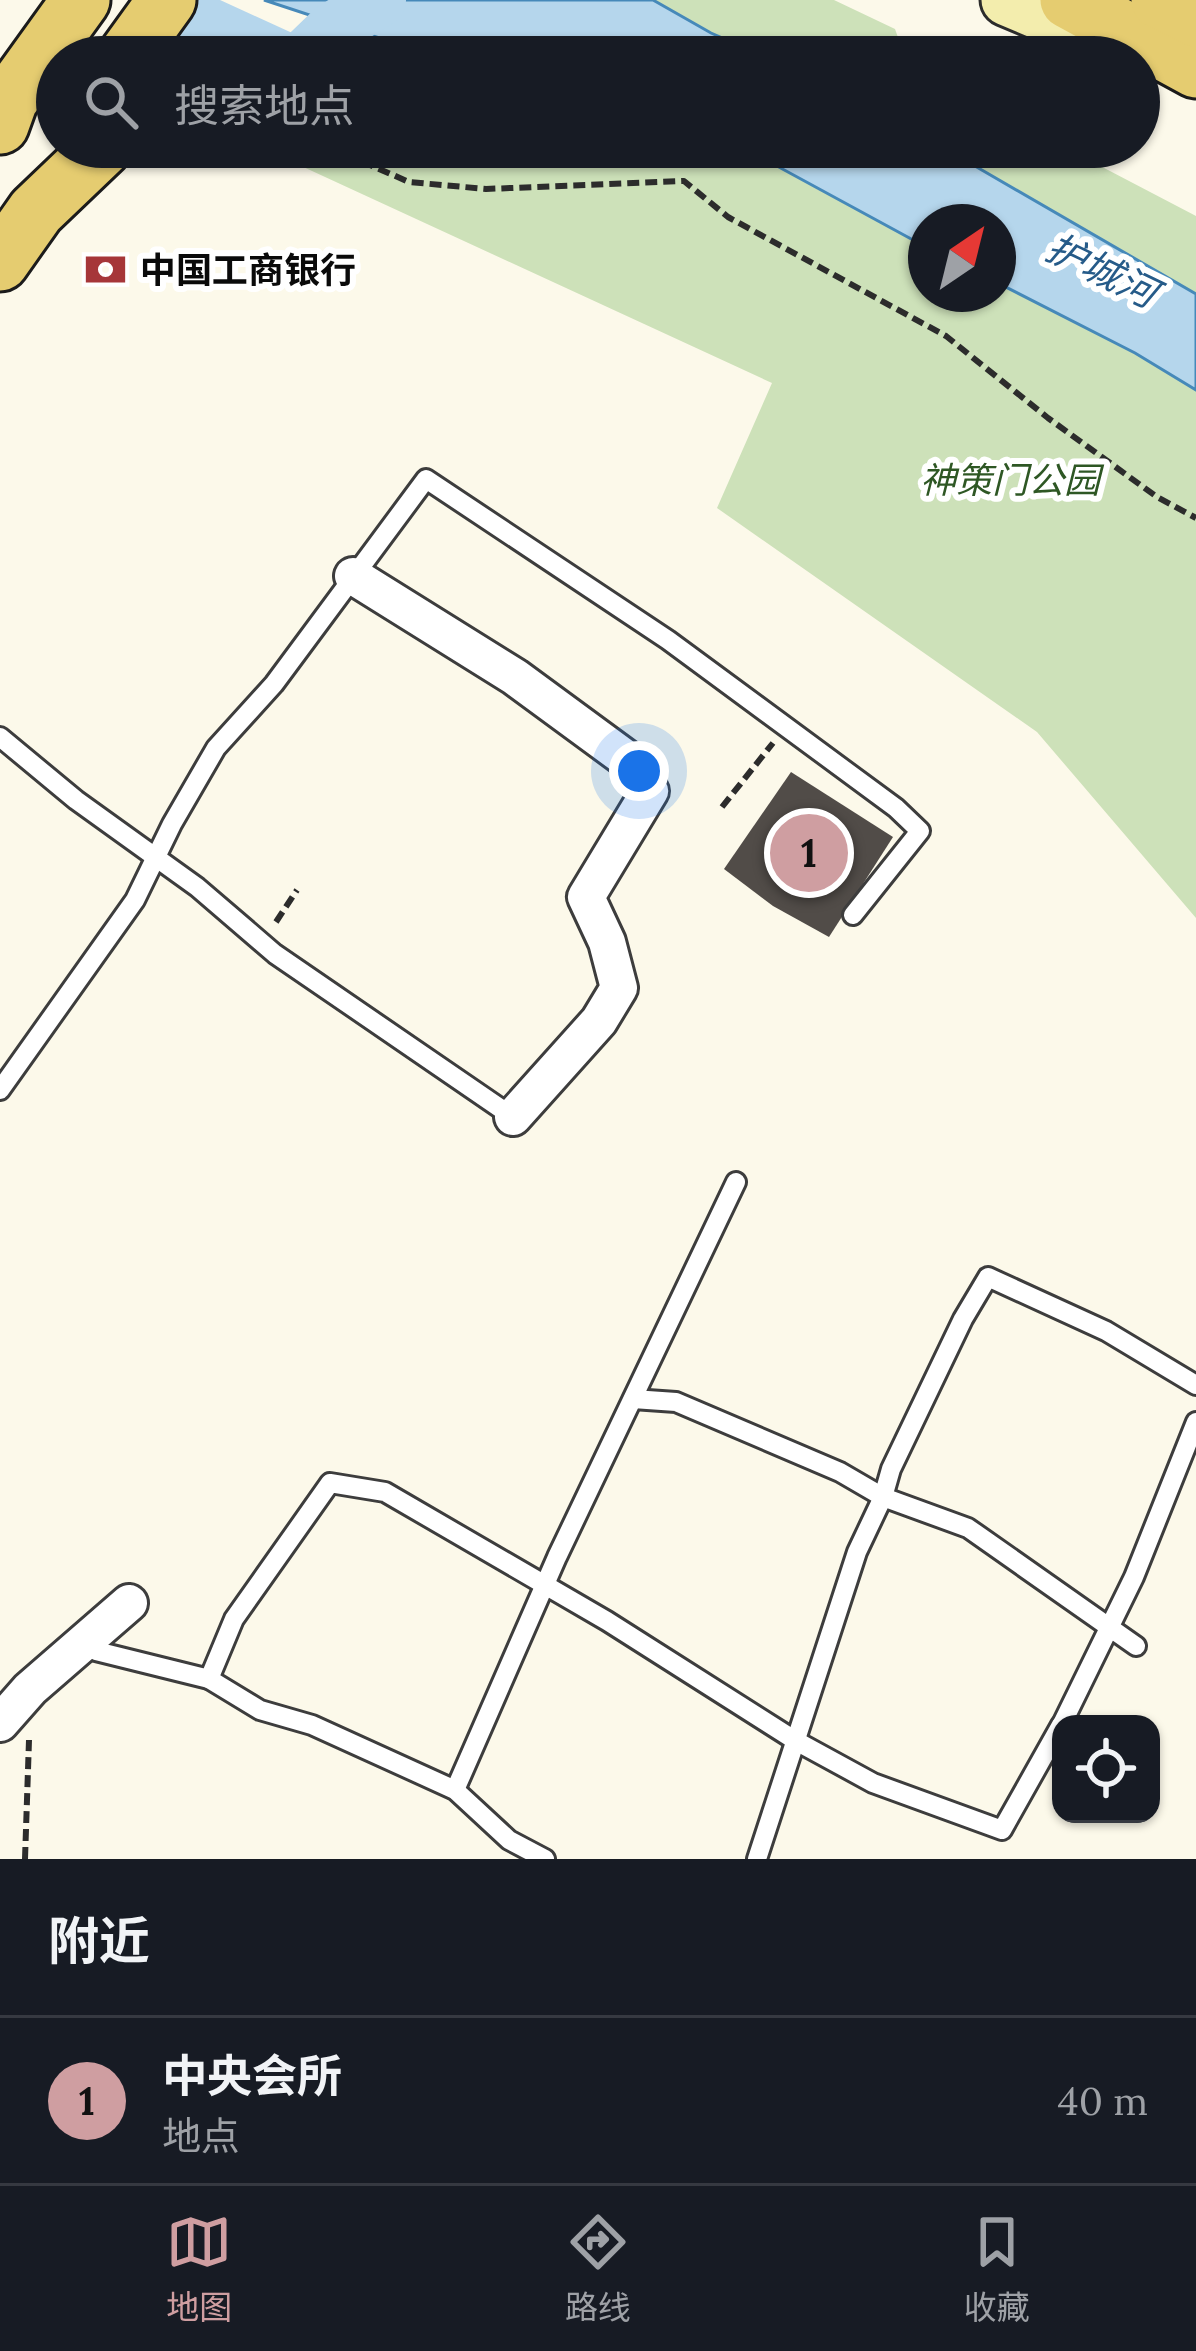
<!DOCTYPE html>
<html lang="zh">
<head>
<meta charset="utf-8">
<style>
	:root { --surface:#171b24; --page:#20242c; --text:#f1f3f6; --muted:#9ea1a6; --line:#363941; --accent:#cf9ea1 }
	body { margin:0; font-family:Lora,"Noto Sans SC",serif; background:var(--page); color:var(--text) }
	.controls { position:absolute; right:36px; bottom:36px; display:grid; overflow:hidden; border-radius:24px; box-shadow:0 3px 9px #0004 }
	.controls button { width:108px; height:108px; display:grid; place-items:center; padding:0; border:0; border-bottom:3px solid var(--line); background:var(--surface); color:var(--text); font:60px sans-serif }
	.compass { position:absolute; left:908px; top:204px; width:108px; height:108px; border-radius:50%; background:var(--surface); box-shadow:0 3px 9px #0004; rotate:35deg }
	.you { position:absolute; left:639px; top:771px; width:42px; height:42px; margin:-30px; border:9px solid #fff; border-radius:50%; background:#1a73e8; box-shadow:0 0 0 18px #1a73e833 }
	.badge { display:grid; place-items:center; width:78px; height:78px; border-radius:50%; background:var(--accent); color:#111; font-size:39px; font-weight:700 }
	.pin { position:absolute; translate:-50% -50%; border:6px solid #fff; box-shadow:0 3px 12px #0006 }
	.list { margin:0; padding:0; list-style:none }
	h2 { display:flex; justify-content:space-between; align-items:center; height:156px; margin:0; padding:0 48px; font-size:51px }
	h2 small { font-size:39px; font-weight:400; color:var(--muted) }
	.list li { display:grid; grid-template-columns:78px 1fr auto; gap:36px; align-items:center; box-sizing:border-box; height:168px; padding:0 48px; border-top:3px solid var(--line) }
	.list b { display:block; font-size:45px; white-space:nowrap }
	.list p { margin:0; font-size:39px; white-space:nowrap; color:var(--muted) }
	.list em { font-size:39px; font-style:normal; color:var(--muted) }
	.icon { flex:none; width:66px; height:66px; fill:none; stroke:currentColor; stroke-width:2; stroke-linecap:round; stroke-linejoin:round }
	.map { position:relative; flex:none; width:1196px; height:1859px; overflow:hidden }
	.search { position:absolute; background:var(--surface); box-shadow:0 3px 9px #0004; left:36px; right:36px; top:36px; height:132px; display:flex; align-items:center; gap:30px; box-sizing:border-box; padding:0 42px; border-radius:66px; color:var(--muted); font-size:45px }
	.sheet { height:324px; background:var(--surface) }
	nav { display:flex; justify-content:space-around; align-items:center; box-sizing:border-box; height:168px; border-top:3px solid var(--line); background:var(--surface); font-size:33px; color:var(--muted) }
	nav a { display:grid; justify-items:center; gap:6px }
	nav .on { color:var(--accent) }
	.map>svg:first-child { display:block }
	.green { fill:#cde1b9; fill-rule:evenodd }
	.water { fill:#b5d6ec; stroke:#4689b9; stroke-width:3 }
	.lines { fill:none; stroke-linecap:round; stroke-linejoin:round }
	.river { stroke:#b5d6ec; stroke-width:54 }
	.building { fill:#514c48 }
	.service-casing { stroke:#3d3d3d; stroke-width:24 }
	.minor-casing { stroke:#3d3d3d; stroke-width:42 }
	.secondary-casing { stroke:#2c2c2c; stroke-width:57 }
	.primary-casing { stroke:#1b1b1b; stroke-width:63 }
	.path { stroke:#2c2c2c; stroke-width:6; stroke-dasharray:12 6; stroke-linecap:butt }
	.service { stroke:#fff; stroke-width:18 }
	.minor { stroke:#fff; stroke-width:36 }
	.secondary { stroke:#f3edad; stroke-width:51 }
	.primary { stroke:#e5cc70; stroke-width:57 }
	.labels { text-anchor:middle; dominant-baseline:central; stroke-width:12; stroke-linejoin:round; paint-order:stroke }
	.poi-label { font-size:36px; font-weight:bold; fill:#0a0a0a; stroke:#fff; text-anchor:start }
	.park-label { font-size:36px; font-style:italic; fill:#2e5724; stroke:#fff }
	.water-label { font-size:39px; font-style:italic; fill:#265b89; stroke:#fff }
</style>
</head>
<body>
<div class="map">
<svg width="1196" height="1859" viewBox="0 0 1196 1859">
	<rect width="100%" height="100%" fill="#fcf9ea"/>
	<g class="green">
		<polygon points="339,0 834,0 895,29 905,57 288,57 287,48 309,41"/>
		<path d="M260 147H1064L1196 216V918L1037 732 717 508 772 383ZM926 222H998V294H926Z"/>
	</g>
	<g class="water">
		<polygon points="264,0 653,0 711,33 766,57 437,57"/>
		<polygon points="742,147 941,147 956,155 1196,294 1196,390 1135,353 998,283 998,222 926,222 926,247"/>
	</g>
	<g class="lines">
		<g class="river">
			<polyline points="155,0 280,57"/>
			<polyline points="304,57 333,29 379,0"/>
		</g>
	</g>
	<polygon class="building" points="791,772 893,837 829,937 773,906 724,869"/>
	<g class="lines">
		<defs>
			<g id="service">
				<polyline points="0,737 76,800 197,887 275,954 513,1117"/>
				<polyline points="0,1090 135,900 172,824 216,748 274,684 426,479 668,640 896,808 920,831 853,915"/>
				<polyline points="633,1399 676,1402 840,1472 883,1497 968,1528 1136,1646"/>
				<polyline points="96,1651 209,1679 234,1619 330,1483 385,1492 607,1621 796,1741 873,1783 1002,1830 1061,1725"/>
				<polyline points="209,1679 260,1710 312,1725 455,1790 509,1840 545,1859"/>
				<polyline points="1062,1724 1134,1577 1196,1422"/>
				<polyline points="455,1790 557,1557 736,1182"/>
				<polyline points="757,1859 857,1552 883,1497 891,1469 963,1319 988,1277 1106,1331 1196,1385"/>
			</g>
			<g id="minor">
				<polyline points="353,576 515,677 632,763 650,791 586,897 607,942 619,988 599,1021 513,1117"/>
				<polyline points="0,1723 30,1689 129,1603"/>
			</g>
			<polyline id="secondary" points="1007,0 1112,44"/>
			<g id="primary">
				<polyline points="1069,0 1196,69"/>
				<polyline points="1160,0 1196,18"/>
				<polyline points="126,57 167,0"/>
				<polyline points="0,125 9,100 81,0"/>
				<polyline points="0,262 36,211 103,147"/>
			</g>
		</defs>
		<use href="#service" class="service-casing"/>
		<use href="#minor" class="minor-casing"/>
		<use href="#secondary" class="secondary-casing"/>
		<use href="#primary" class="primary-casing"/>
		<g class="path">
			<polyline points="329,147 409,182 486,189 684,181 728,217 946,336 1048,418 1157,497 1196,518"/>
			<polyline points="722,807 773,743"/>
			<polyline points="276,922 297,890"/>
			<polyline points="25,1859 29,1740"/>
		</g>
		<use href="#service" class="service"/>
		<use href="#minor" class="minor"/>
		<use href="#secondary" class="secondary"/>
		<use href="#primary" class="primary"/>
	</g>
	<defs>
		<symbol id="bank-bare" viewBox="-9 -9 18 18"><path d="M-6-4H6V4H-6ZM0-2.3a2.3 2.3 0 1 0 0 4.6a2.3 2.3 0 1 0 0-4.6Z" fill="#a63639" stroke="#fff" stroke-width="2.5" paint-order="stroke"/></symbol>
	</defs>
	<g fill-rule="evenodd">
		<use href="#bank-bare" x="76" y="240" width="59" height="59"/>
	</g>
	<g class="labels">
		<g class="poi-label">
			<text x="140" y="270">中国工商银行</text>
		</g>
		<g class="park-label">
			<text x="1010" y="480">神策门公园</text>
		</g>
		<g class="water-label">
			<text transform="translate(1102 270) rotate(26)">护城河</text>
		</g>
	</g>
</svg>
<div class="controls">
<button><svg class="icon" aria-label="locate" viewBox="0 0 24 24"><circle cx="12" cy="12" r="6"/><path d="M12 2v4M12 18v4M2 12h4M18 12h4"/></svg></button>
</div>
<svg class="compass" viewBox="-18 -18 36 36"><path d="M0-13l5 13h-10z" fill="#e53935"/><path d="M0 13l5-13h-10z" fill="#9ea1a6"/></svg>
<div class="you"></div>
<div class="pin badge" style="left:809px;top:853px">1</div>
<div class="search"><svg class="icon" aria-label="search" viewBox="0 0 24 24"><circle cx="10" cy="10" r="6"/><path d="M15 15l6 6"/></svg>搜索地点</div>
</div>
<section class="sheet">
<h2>附近<small></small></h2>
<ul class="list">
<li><span class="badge">1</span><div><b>中央会所</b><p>地点</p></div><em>40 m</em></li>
</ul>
</section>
<nav>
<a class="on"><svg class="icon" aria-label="map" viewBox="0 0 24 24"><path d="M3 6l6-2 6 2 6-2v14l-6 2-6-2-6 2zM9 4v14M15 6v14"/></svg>地图</a>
<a><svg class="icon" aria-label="directions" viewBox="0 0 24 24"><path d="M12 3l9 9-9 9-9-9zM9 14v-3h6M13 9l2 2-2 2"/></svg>路线</a>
<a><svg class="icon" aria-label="saved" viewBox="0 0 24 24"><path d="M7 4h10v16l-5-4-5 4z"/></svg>收藏</a>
</nav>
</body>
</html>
